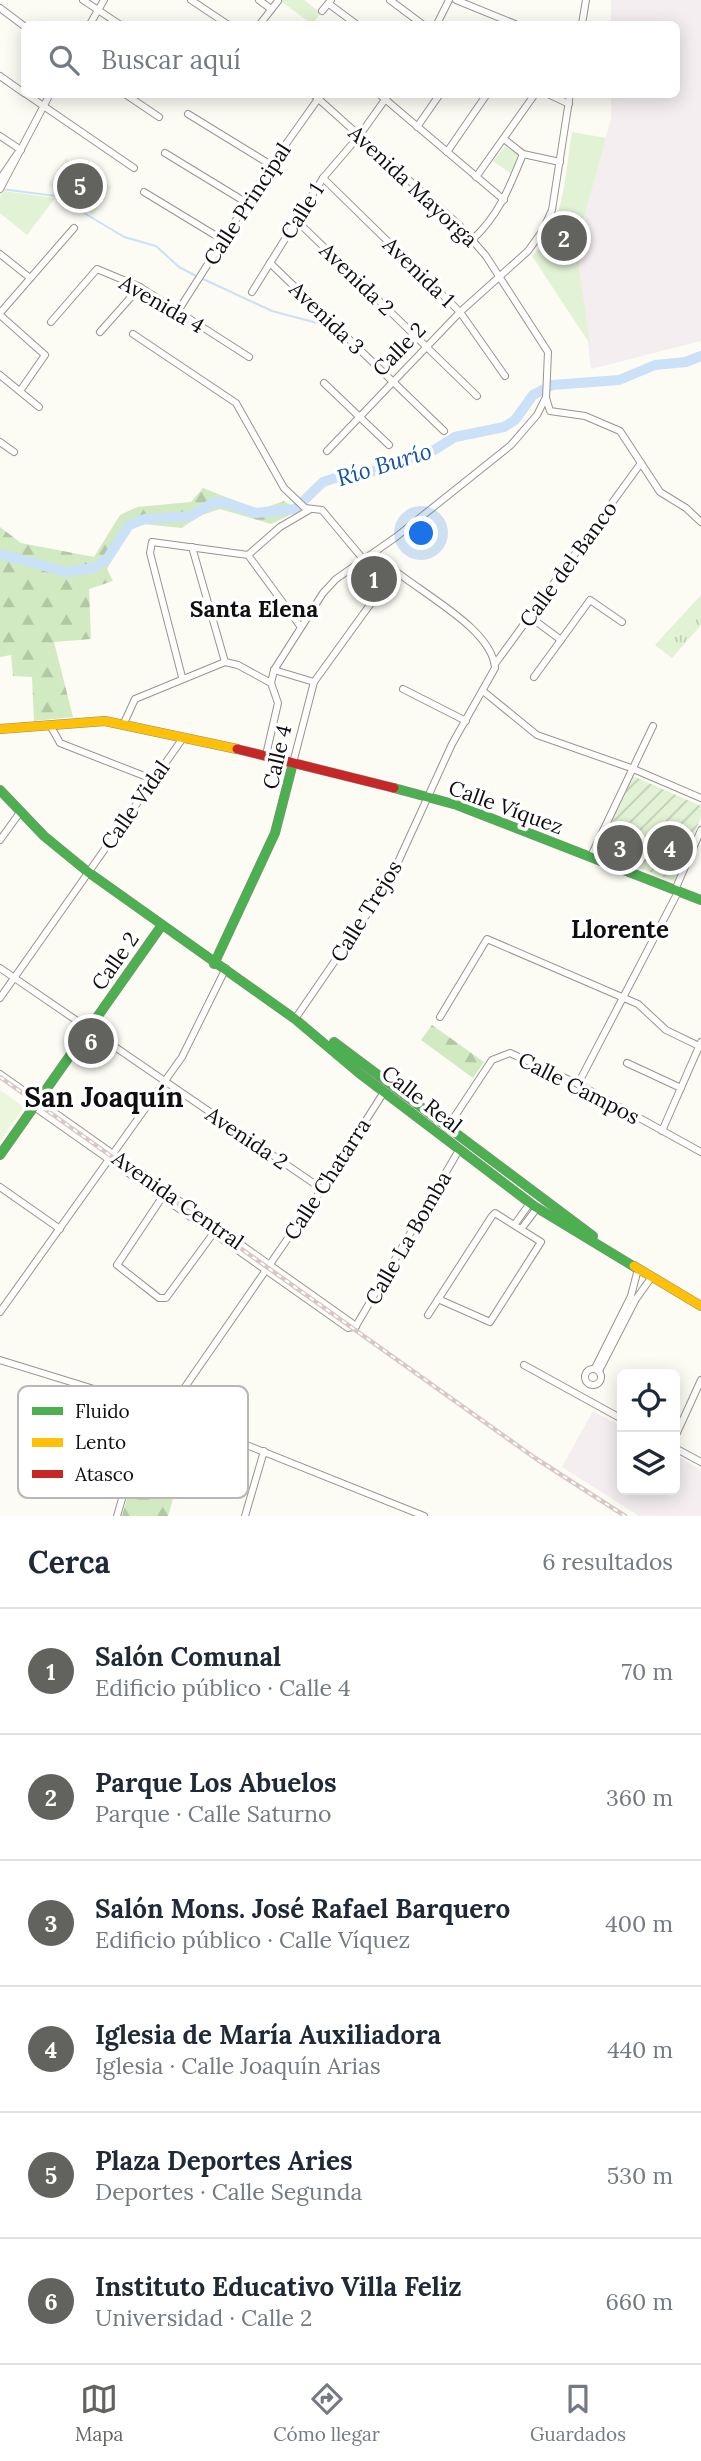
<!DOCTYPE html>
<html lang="es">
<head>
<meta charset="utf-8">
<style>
	:root { --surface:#fff; --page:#f2f2f3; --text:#1f2937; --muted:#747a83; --line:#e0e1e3; --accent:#62625f }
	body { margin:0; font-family:Lora,serif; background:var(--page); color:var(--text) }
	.controls { position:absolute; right:21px; bottom:21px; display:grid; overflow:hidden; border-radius:10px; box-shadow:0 4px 18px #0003 }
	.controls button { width:63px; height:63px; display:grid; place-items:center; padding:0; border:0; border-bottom:2px solid var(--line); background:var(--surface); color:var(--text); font:35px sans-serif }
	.you { position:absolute; left:422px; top:534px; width:24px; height:24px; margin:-18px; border:5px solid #fff; border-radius:50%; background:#1a73e8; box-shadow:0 0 0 10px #1a73e833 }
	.badge { display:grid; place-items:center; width:46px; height:46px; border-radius:50%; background:var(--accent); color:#fff; font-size:23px; font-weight:700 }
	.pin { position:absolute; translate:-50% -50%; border:4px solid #fff; box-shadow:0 2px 7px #0006 }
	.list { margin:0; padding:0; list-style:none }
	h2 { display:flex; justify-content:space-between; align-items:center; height:91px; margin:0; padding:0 28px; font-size:30px }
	h2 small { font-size:23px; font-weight:400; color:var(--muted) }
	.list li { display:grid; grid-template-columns:46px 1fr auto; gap:21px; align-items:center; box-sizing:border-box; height:126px; padding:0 28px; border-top:2px solid var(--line) }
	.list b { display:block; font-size:26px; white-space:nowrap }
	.list p { margin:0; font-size:23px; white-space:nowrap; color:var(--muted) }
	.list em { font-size:23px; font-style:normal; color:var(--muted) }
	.icon { flex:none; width:38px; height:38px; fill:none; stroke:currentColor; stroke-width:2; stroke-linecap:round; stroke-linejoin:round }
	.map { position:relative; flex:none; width:701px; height:1516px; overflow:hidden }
	.search { position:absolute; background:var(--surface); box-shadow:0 4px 18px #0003; left:21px; right:21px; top:21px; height:77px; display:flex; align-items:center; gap:18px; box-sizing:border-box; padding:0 24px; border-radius:10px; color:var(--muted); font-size:26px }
	.sheet { height:847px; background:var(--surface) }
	nav { display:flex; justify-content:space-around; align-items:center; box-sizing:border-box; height:98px; border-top:2px solid var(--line); background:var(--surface); font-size:19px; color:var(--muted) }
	nav a { display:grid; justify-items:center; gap:4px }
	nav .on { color:var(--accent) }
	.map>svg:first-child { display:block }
	.industrial { fill:#f4eef0 }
	.grass { fill:url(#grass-tufts) }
	.forest { fill:url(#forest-firs) }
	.park { fill:#e2f2d4 }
	.garden { fill:url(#garden-furrows); fill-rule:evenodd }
	.pitch { fill:#ecf6dd }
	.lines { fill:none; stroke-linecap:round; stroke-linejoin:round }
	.stream { stroke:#cae1f7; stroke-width:2 }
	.river { stroke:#cae1f7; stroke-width:10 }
	.street-casing { stroke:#969592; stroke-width:8 }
	.fast-casing { stroke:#8c8c89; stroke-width:10 }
	.slow-casing { stroke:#8c8c89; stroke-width:10 }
	.jam-casing { stroke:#8c8c89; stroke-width:10 }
	.street { stroke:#fffefd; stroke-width:6 }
	.fast { stroke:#4caf50; stroke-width:9 }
	.slow { stroke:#ffc107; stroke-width:9 }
	.jam { stroke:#c62828; stroke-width:9 }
	.rail-casing { stroke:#d8c7c4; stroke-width:4.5 }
	.rail { stroke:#fff; stroke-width:2; stroke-dasharray:5; stroke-linecap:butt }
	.labels { text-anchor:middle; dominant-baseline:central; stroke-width:7; stroke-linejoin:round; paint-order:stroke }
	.street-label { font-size:21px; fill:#0f0f0f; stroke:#fff }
	.water-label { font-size:23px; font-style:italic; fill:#1353a5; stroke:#fff }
	.neighbourhood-label { font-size:23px; font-weight:bold; fill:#0f0f0f; stroke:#fff }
	.quarter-label { font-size:24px; font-weight:bold; fill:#0f0f0f; stroke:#fff }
	.district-label { font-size:28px; font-weight:bold; fill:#0f0f0f; stroke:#fff }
	.key { fill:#fff; stroke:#b7b7b7; stroke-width:2 }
	.key-label { font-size:19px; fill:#0f0f0f }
</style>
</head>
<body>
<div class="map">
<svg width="701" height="1516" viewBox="0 0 701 1516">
	<defs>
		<pattern id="grass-tufts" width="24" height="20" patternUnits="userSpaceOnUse" patternTransform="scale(1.75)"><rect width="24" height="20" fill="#e2f2d4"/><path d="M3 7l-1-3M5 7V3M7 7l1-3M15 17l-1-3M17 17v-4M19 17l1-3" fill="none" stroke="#c1ceb5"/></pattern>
		<pattern id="forest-firs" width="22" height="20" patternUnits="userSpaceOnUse" patternTransform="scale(1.75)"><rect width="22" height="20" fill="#d1eac1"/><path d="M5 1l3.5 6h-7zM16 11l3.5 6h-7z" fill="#b2c8a5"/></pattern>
		<pattern id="garden-furrows" width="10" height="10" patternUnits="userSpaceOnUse" patternTransform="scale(1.75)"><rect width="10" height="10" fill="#e2f2d4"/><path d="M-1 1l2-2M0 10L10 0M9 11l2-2" fill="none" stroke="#c1ceb5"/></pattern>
	</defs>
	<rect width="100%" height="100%" fill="#fcfbf4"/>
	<g class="industrial">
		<polygon points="611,0 701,0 701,341 591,369 579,268 584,218 611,119 611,95 676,94 676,24 611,24"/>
		<polygon points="593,1411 622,1427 622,1490 675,1490 675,1455 701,1470 701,1516 639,1516 562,1467"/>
	</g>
	<polygon class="grass" points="701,595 701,625 672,658 655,645"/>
	<g class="forest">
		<polygon points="203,488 258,510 284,501 298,511 271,524 220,509 199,516 182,528 142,524 128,528 107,569 113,581 89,589 91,639 54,642 73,717 34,721 32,677 13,676 11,655 0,657 0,527 21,543 94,557 120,515 137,507 191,502"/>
		<polygon points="432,1025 484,1062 473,1078 421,1040"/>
		<polygon points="151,1414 187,1428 185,1435 167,1429 161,1451 180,1459 175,1476 179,1478 168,1516 122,1516"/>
	</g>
	<g class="park">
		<polygon points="279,0 304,0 321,13 312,24"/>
		<path d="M572 132 606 138 584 218 579 268 590 344 532 256C565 226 565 173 572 132Z"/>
		<polygon points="505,146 521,156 513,175 493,161"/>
		<polygon points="4,191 55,198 27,235 0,213 0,197"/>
	</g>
	<path class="garden" d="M633 776 701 806V817L674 881 634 866 645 835 641 833 636 844 607 830ZM654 830 679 839 681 833 684 835 676 858 672 857 673 853 649 843Z"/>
	<g class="pitch">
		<polygon points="66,158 111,187 93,214 48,185"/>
		<polygon points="0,1090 24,1107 0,1141"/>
	</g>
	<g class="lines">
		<g class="stream">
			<polyline points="1,189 56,196 124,237 156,246 179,267 196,276"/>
			<polyline points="201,278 272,311 321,324"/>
		</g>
		<polyline class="river" points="0,554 67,572 94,568 107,559 129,525 145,519 191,516 214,502 227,503 256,513 295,509 323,482 341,476 365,474 434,450 455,437 504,427 515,420 533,395 552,385 619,380 655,365 686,362 701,356"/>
		<defs>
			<g id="street">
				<polyline points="83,0 119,24"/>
				<polyline points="191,0 227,24"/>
				<polyline points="259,0 271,9"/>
				<polyline points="390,0 422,24"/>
				<polyline points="456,0 515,24"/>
				<polyline points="329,4 356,24"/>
				<polyline points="0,8 24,26"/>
				<polyline points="322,11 331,0"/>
				<polyline points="90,24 104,0"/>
				<polyline points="260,24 278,1"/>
				<polyline points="437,24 449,0"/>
				<polyline points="582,24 586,0"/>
				<polyline points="0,76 24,93"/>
				<polyline points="26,94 134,168"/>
				<polyline points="125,94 159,117"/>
				<polyline points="313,94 459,225 486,256 548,352 546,398 550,411 585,416 620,431 660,492 686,508 701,522"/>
				<polyline points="379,94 504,200"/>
				<polyline points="548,94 569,104"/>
				<polyline points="188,114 271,165"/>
				<polyline points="417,127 440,94"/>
				<polyline points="0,136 21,150"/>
				<polyline points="504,139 523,154 560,162"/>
				<polyline points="447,152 487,94"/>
				<polyline points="165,153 247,203"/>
				<polyline points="476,177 535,94"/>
				<polyline points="323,178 460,312 505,376"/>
				<polyline points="0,179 17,154"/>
				<polyline points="0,189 50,94"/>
				<polyline points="144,192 223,240"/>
				<polyline points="297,221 477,396"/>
				<path d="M473 239C499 215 510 186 523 154"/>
				<polyline points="0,254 30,278"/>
				<polyline points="270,263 444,431"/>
				<polyline points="252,292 323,178 359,136 389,94"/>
				<polyline points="178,311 271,165 318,99"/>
				<polyline points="0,313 74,228"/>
				<polyline points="0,315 45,355 20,391"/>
				<polyline points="51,322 97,269 140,287 249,357"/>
				<polyline points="100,332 140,287"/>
				<polyline points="133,334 236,403 284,488 305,508 322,510 363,559"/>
				<polyline points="0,375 39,407"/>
				<polyline points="324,383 389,445"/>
				<polyline points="0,442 14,452"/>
				<polyline points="327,451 460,312 528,251 543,230 552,210 570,94"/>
				<polyline points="192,547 225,662"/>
				<polyline points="248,555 280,527 309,510"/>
				<polyline points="530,617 561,640"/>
				<polyline points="495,664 641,463"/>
				<polyline points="274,670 314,682"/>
				<polyline points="182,677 150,553 152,542 248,555 300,626"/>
				<polyline points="534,677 590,600 622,622"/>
				<polyline points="403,689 466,721"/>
				<polyline points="483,691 537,735 631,768 701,798"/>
				<polyline points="124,723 135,699 225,662 238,665 271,683"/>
				<polyline points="50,725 60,743 152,779"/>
				<polyline points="266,755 278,703 271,683 274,670 323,593 336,579 396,537 511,445 537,415 545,399"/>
				<polyline points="293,763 314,682 395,570"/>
				<polyline points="0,840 21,811"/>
				<polyline points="591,856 653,726"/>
				<polyline points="675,890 701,830"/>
				<polyline points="0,968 322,1189"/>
				<polyline points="0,998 183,738"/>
				<polyline points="440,1017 487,939 638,1004 666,1030 701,1047"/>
				<path d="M295 1019 376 901 399 860 452 744 495 668C492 623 401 585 375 552"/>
				<polyline points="627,1063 681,1088"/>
				<polyline points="0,1074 356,1326"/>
				<polyline points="578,1084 678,892"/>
				<polyline points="33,1106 348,1328 356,1326"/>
				<polyline points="447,1128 492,1060 510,1053 578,1084 701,1152"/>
				<polyline points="662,1131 701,1042"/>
				<polyline points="0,1187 60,1229"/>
				<polyline points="163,1196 117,1265 159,1298 166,1298 215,1231"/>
				<polyline points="515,1224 530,1203"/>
				<polyline points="522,1228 537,1208"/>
				<polyline points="0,1312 182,1057 226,968"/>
				<polyline points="428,1315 492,1216 495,1213 541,1242 490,1322 438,1299"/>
				<polyline points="356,1326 459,1150"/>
				<polyline points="0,1360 149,1406 424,1516"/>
				<polyline points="524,1365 622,1419"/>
				<polyline points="595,1368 631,1296 638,1269"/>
				<circle cx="593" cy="1377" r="8"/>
				<polyline points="599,1371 636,1299 651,1278"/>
				<polyline points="167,1413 322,1189 384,1092"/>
				<polyline points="675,1437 701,1380"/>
				<polyline points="675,1448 701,1462"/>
				<polyline points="117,1516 149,1406"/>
				<polyline points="245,1516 264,1451"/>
			</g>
			<g id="fast">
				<polyline points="394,788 457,805 701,900"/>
				<polyline points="0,790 44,836 88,872 295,1019 359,1073 534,1206 638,1269"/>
				<polyline points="214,964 275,833 293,763"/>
				<polyline points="334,1042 593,1236"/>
				<polyline points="0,1155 162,925"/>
			</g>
			<g id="slow">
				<polyline points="0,729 105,721 237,749"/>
				<polyline points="634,1266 701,1306"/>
			</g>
			<polyline id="jam" points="237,749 394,788"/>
		</defs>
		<use href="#street" class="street-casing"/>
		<use href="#fast" class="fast-casing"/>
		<use href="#slow" class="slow-casing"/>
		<use href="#jam" class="jam-casing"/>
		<use href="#street" class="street"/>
		<use href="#fast" class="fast"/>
		<use href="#slow" class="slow"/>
		<use href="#jam" class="jam"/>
		<defs>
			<polyline id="rail" points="0,1077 535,1458 625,1516"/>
		</defs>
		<use href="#rail" class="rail-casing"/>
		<use href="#rail" class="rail"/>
	</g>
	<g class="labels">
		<g class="street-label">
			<text transform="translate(413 186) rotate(43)">Avenida Mayorga</text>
			<text transform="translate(247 204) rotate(-57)">Calle Principal</text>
			<text transform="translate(302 211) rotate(-58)">Calle 1</text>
			<text transform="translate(419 272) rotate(44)">Avenida 1</text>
			<text transform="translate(357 279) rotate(44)">Avenida 2</text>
			<text transform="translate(162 304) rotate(30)">Avenida 4</text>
			<text transform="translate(327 318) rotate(44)">Avenida 3</text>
			<text transform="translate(399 349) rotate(-46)">Calle 2</text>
			<text transform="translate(568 564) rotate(-54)">Calle del Banco</text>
			<text transform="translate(277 757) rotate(-77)">Calle 4</text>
			<text transform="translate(135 805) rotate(-55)">Calle Vidal</text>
			<text transform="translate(506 807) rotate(20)">Calle Víquez</text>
			<text transform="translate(366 911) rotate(-58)">Calle Trejos</text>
			<text transform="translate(115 961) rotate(-55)">Calle 2</text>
			<text transform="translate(579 1088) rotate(27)">Calle Campos</text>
			<text transform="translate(422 1099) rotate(38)">Calle Real</text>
			<text transform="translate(247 1138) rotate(34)">Avenida 2</text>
			<text transform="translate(327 1179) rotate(-57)">Calle Chatarra</text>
			<text transform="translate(178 1200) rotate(35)">Avenida Central</text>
			<text transform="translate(408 1238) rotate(-60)">Calle La Bomba</text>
		</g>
		<g class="water-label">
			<text transform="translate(384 464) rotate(-17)">Río Burío</text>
		</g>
		<g class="neighbourhood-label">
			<text x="254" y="608">Santa Elena</text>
		</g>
		<g class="quarter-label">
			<text x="620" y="929">Llorente</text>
		</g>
		<g class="district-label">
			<text x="104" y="1097">San Joaquín</text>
		</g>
	</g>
	<rect x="18" y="1386" width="230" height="112" rx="10" class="key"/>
	<rect x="32" y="1407" width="31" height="8" fill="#4caf50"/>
	<rect x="32" y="1438" width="31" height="9" fill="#ffc107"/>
	<rect x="32" y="1470" width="31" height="8" fill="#c62828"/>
	<g class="key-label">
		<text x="75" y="1418">Fluido</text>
		<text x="75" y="1449">Lento</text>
		<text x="75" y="1481">Atasco</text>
	</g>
</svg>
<div class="controls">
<button><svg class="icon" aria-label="locate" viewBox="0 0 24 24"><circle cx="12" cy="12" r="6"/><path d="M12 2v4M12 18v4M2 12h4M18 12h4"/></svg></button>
<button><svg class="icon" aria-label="layers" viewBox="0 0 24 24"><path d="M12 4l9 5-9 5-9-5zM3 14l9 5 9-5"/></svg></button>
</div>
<div class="you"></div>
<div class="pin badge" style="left:374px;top:579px">1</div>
<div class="pin badge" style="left:564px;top:238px">2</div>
<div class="pin badge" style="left:620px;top:848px">3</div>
<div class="pin badge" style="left:670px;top:848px">4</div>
<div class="pin badge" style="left:80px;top:186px">5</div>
<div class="pin badge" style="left:91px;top:1041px">6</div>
<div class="search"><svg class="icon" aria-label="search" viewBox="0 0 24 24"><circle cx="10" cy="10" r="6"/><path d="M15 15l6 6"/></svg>Buscar aquí</div>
</div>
<section class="sheet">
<h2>Cerca<small>6 resultados</small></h2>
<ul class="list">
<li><span class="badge">1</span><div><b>Salón Comunal</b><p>Edificio público · Calle 4</p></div><em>70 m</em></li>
<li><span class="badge">2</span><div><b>Parque Los Abuelos</b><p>Parque · Calle Saturno</p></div><em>360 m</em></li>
<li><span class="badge">3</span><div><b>Salón Mons. José Rafael Barquero</b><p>Edificio público · Calle Víquez</p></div><em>400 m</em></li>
<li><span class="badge">4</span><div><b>Iglesia de María Auxiliadora</b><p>Iglesia · Calle Joaquín Arias</p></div><em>440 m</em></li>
<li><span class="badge">5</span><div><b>Plaza Deportes Aries</b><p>Deportes · Calle Segunda</p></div><em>530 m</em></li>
<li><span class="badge">6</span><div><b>Instituto Educativo Villa Feliz</b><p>Universidad · Calle 2</p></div><em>660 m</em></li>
</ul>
</section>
<nav>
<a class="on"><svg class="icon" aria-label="map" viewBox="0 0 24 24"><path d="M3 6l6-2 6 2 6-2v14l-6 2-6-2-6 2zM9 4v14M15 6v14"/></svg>Mapa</a>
<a><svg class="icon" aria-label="directions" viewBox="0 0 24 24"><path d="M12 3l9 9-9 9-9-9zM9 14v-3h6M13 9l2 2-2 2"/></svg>Cómo llegar</a>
<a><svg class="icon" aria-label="saved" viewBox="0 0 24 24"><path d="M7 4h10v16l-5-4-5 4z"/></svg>Guardados</a>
</nav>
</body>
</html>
